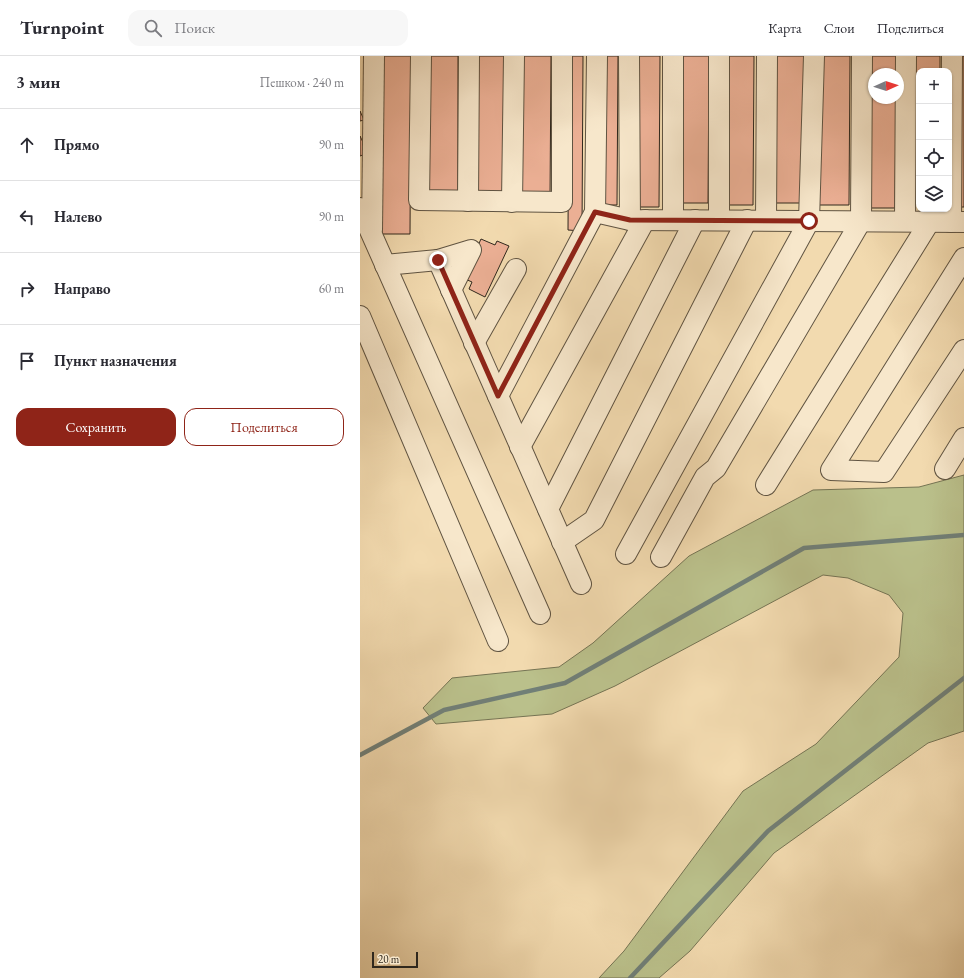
<!DOCTYPE html>
<html lang="ru">
<head>
<meta charset="utf-8">
<style>
	:root { --surface:#fff; --page:#f7f7f7; --text:#2b2b33; --muted:#7c7c81; --line:#e1e1e2; --accent:#8f2418 }
	body { margin:0; font-family:"EB Garamond",serif; background:var(--page); color:var(--text) }
	.controls { position:absolute; right:12px; top:12px; display:grid; overflow:hidden; border-radius:8px; box-shadow:0 1px 3px #0004 }
	.controls button { width:36px; height:36px; display:grid; place-items:center; padding:0; border:0; border-bottom:1px solid var(--line); background:var(--surface); color:var(--text); font:20px sans-serif }
	.compass { position:absolute; left:508px; top:12px; width:36px; height:36px; border-radius:50%; background:var(--surface); box-shadow:0 1px 3px #0004; rotate:87deg }
	.scale { position:absolute; left:12px; bottom:10px; width:46px; box-sizing:border-box; padding-left:4px; border:2px solid #30281d; border-top:0; font-size:11px; line-height:14px; white-space:nowrap; color:#30281d; -webkit-text-stroke:3px #f7e7cb; paint-order:stroke }
	.stop { position:absolute; width:12px; height:12px; margin:-9px; border:3px solid #8f2418; border-radius:50%; background:#fff }
	.stop.end { background:#8f2418; border-color:#fff; box-shadow:0 1px 4px #0008 }
	.list { margin:0; padding:0; list-style:none }
	h2 { display:flex; justify-content:space-between; align-items:center; height:52px; margin:0; padding:0 16px; font-size:17px }
	h2 small { font-size:13px; font-weight:400; color:var(--muted) }
	.list li { display:grid; grid-template-columns:26px 1fr auto; gap:12px; align-items:center; box-sizing:border-box; height:72px; padding:0 16px; border-top:1px solid var(--line) }
	.list b { display:block; font-size:15px; white-space:nowrap }
	.list em { font-size:13px; font-style:normal; color:var(--muted) }
	.actions { display:flex; gap:8px; padding:12px 16px }
	.actions a { flex:1; padding:9px 0; border:1px solid var(--accent); border-radius:12px; text-align:center; font-size:14px; color:var(--accent) }
	.actions .main { background:var(--accent); color:#fff }
	.icon { flex:none; width:22px; height:22px; fill:none; stroke:currentColor; stroke-width:2; stroke-linecap:round; stroke-linejoin:round }
	.map { position:relative; flex:none; width:604px; height:922px; overflow:hidden }
	header { display:flex; align-items:center; gap:24px; box-sizing:border-box; height:56px; padding:0 20px; background:var(--surface); border-bottom:1px solid var(--line) }
	header strong { font-size:19px }
	nav { display:flex; gap:22px; margin-inline-start:auto; font-size:14px }
	.search { width:280px; height:36px; background:var(--page); display:flex; align-items:center; gap:10px; box-sizing:border-box; padding:0 14px; border-radius:12px; color:var(--muted); font-size:15px }
	main { display:flex }
	aside { flex:1; background:var(--surface) }
	.map>svg:first-child { display:block }
	.green { fill:#bac08b; stroke:#757454 }
	.lines { fill:none; stroke-linecap:round; stroke-linejoin:round }
	.stream { stroke:#717f77; stroke-width:4.5 }
	.building { fill:#ebaf94; stroke:#30281d }
	.minor-casing { stroke:#605442; stroke-width:22 }
	.minor { stroke:#f7e7cb; stroke-width:20 }
	.route { stroke:#8f2418; stroke-width:5 }
</style>
</head>
<body>
<header>
<strong>Turnpoint</strong>
<div class="search"><svg class="icon" aria-label="search" viewBox="0 0 24 24"><circle cx="10" cy="10" r="6"/><path d="M15 15l6 6"/></svg>Поиск</div>
<nav><a>Карта</a><a>Слои</a><a>Поделиться</a></nav>
</header>
<main>
<aside>
<h2>3 мин<small>Пешком · 240 m</small></h2>
<ul class="list">
<li><svg class="icon" aria-label="ahead" viewBox="0 0 24 24"><path d="M12 20V5M6 11l6-6 6 6"/></svg><div><b>Прямо</b></div><em>90 m</em></li>
<li><svg class="icon" aria-label="left" viewBox="0 0 24 24"><path d="M17 20v-9H6M10 6l-5 5 5 5"/></svg><div><b>Налево</b></div><em>90 m</em></li>
<li><svg class="icon" aria-label="right" viewBox="0 0 24 24"><path d="M7 20v-9h11M14 6l5 5-5 5"/></svg><div><b>Направо</b></div><em>60 m</em></li>
<li><svg class="icon" aria-label="arrive" viewBox="0 0 24 24"><path d="M6 21V4h12l-3 4 3 4H6"/></svg><div><b>Пункт назначения</b></div></li>
</ul>
<div class="actions"><a class="main">Сохранить</a><a>Поделиться</a></div>
</aside>
<div class="map">
<svg width="604" height="922" viewBox="0 0 604 922">
	<rect width="100%" height="100%" fill="#f2daaf"/>
	<filter id="stains"><feTurbulence type="fractalNoise" baseFrequency=".005" numOctaves="4"/><feColorMatrix values="0 0 0 0 .2 0 0 0 0 .09 0 0 0 0 .02 0 0 0 .5 -.17"/></filter>
	<radialGradient id="worn" r=".72"><stop offset=".6" stop-color="#630" stop-opacity="0"/><stop offset="1" stop-color="#630" stop-opacity=".3"/></radialGradient>
	<polygon class="green" points="604,419 604,675 568,687 414,797 330,895 299,922 239,922 264,895 383,735 456,688 539,601 543,557 529,539 488,522 463,519 255,630 192,658 76,668 63,652 92,622 199,611 233,587 329,500 453,434 559,431"/>
	<g class="lines">
		<g class="stream">
			<polyline points="0,699 84,654 205,627 444,492 604,479"/>
			<polyline points="270,922 408,775 604,622"/>
		</g>
	</g>
	<g class="building">
		<polygon points="22,0 51,0 50,178 21,178"/>
		<polygon points="68,0 98,0 98,141 67,141"/>
		<polygon points="116,0 146,0 145,140 115,140"/>
		<polygon points="162,0 191,0 190,144 161,144"/>
		<polygon points="209,0 223,0 222,175 208,174"/>
		<polygon points="245,0 258,0 257,149 244,149"/>
		<polygon points="276,0 300,0 299,151 275,151"/>
		<polygon points="321,0 349,0 348,147 320,147"/>
		<polygon points="368,0 394,0 393,149 367,149"/>
		<polygon points="415,0 444,0 443,147 415,147"/>
		<polygon points="460,0 490,0 489,149 459,149"/>
		<polygon points="507,0 536,0 536,18 514,18 514,42 536,42 535,152 506,152"/>
		<polygon points="552,0 580,0 580,15 559,15 559,148 552,148"/>
		<polygon points="599,0 604,0 604,151 598,151"/>
		<polygon points="0,55 4,64 0,65"/>
		<polygon points="0,80 8,97 0,100"/>
		<polygon points="121,183 135,189 137,185 149,190 125,241 109,233 112,226 103,222"/>
	</g>
	<g class="lines">
		<defs>
			<g id="minor">
				<polyline points="61,0 59,144 202,146 202,0"/>
				<polyline points="269,0 270,164"/>
				<polyline points="313,0 313,164"/>
				<polyline points="108,145 109,0"/>
				<polyline points="152,146 154,0"/>
				<polyline points="0,152 180,558"/>
				<polyline points="235,156 270,164 604,166"/>
				<polyline points="359,164 359,0"/>
				<polyline points="406,164 407,0"/>
				<polyline points="545,165 546,0"/>
				<polyline points="591,166 592,0"/>
				<polyline points="12,174 14,0"/>
				<polyline points="604,202 471,414 524,416 604,294"/>
				<polyline points="78,204 111,194 91,234"/>
				<polyline points="25,209 78,204 221,528"/>
				<polyline points="0,260 138,585"/>
				<polyline points="114,287 156,213"/>
				<polyline points="138,340 235,156 237,0"/>
				<polyline points="160,391 285,164"/>
				<polyline points="585,413 604,382"/>
				<polyline points="406,429 570,165"/>
				<polyline points="188,453 335,164"/>
				<polyline points="202,486 234,464 387,164"/>
				<polyline points="266,498 449,165 454,0"/>
				<polyline points="301,501 345,421 356,412 501,165 502,0"/>
			</g>
		</defs>
		<use href="#minor" class="minor-casing"/>
		<use href="#minor" class="minor"/>
	</g>
	<g class="lines">
		<polyline class="route" points="78,204 138,340 235,156 270,164 449,165"/>
	</g>
	<rect width="100%" height="100%" filter="url(#stains)"/>
	<rect width="100%" height="100%" fill="url(#worn)"/>
</svg>
<div class="controls">
<button>+</button>
<button>−</button>
<button><svg class="icon" aria-label="locate" viewBox="0 0 24 24"><circle cx="12" cy="12" r="6"/><path d="M12 2v4M12 18v4M2 12h4M18 12h4"/></svg></button>
<button><svg class="icon" aria-label="layers" viewBox="0 0 24 24"><path d="M12 4l9 5-9 5-9-5zM3 14l9 5 9-5"/></svg></button>
</div>
<svg class="compass" viewBox="-18 -18 36 36"><path d="M0-13l5 13h-10z" fill="#e53935"/><path d="M0 13l5-13h-10z" fill="#7c7c81"/></svg>
<div class="scale">20 m</div>
<div class="stop" style="left:449px;top:165px"></div>
<div class="stop end" style="left:78px;top:204px"></div>
</div>
</main>
</body>
</html>
